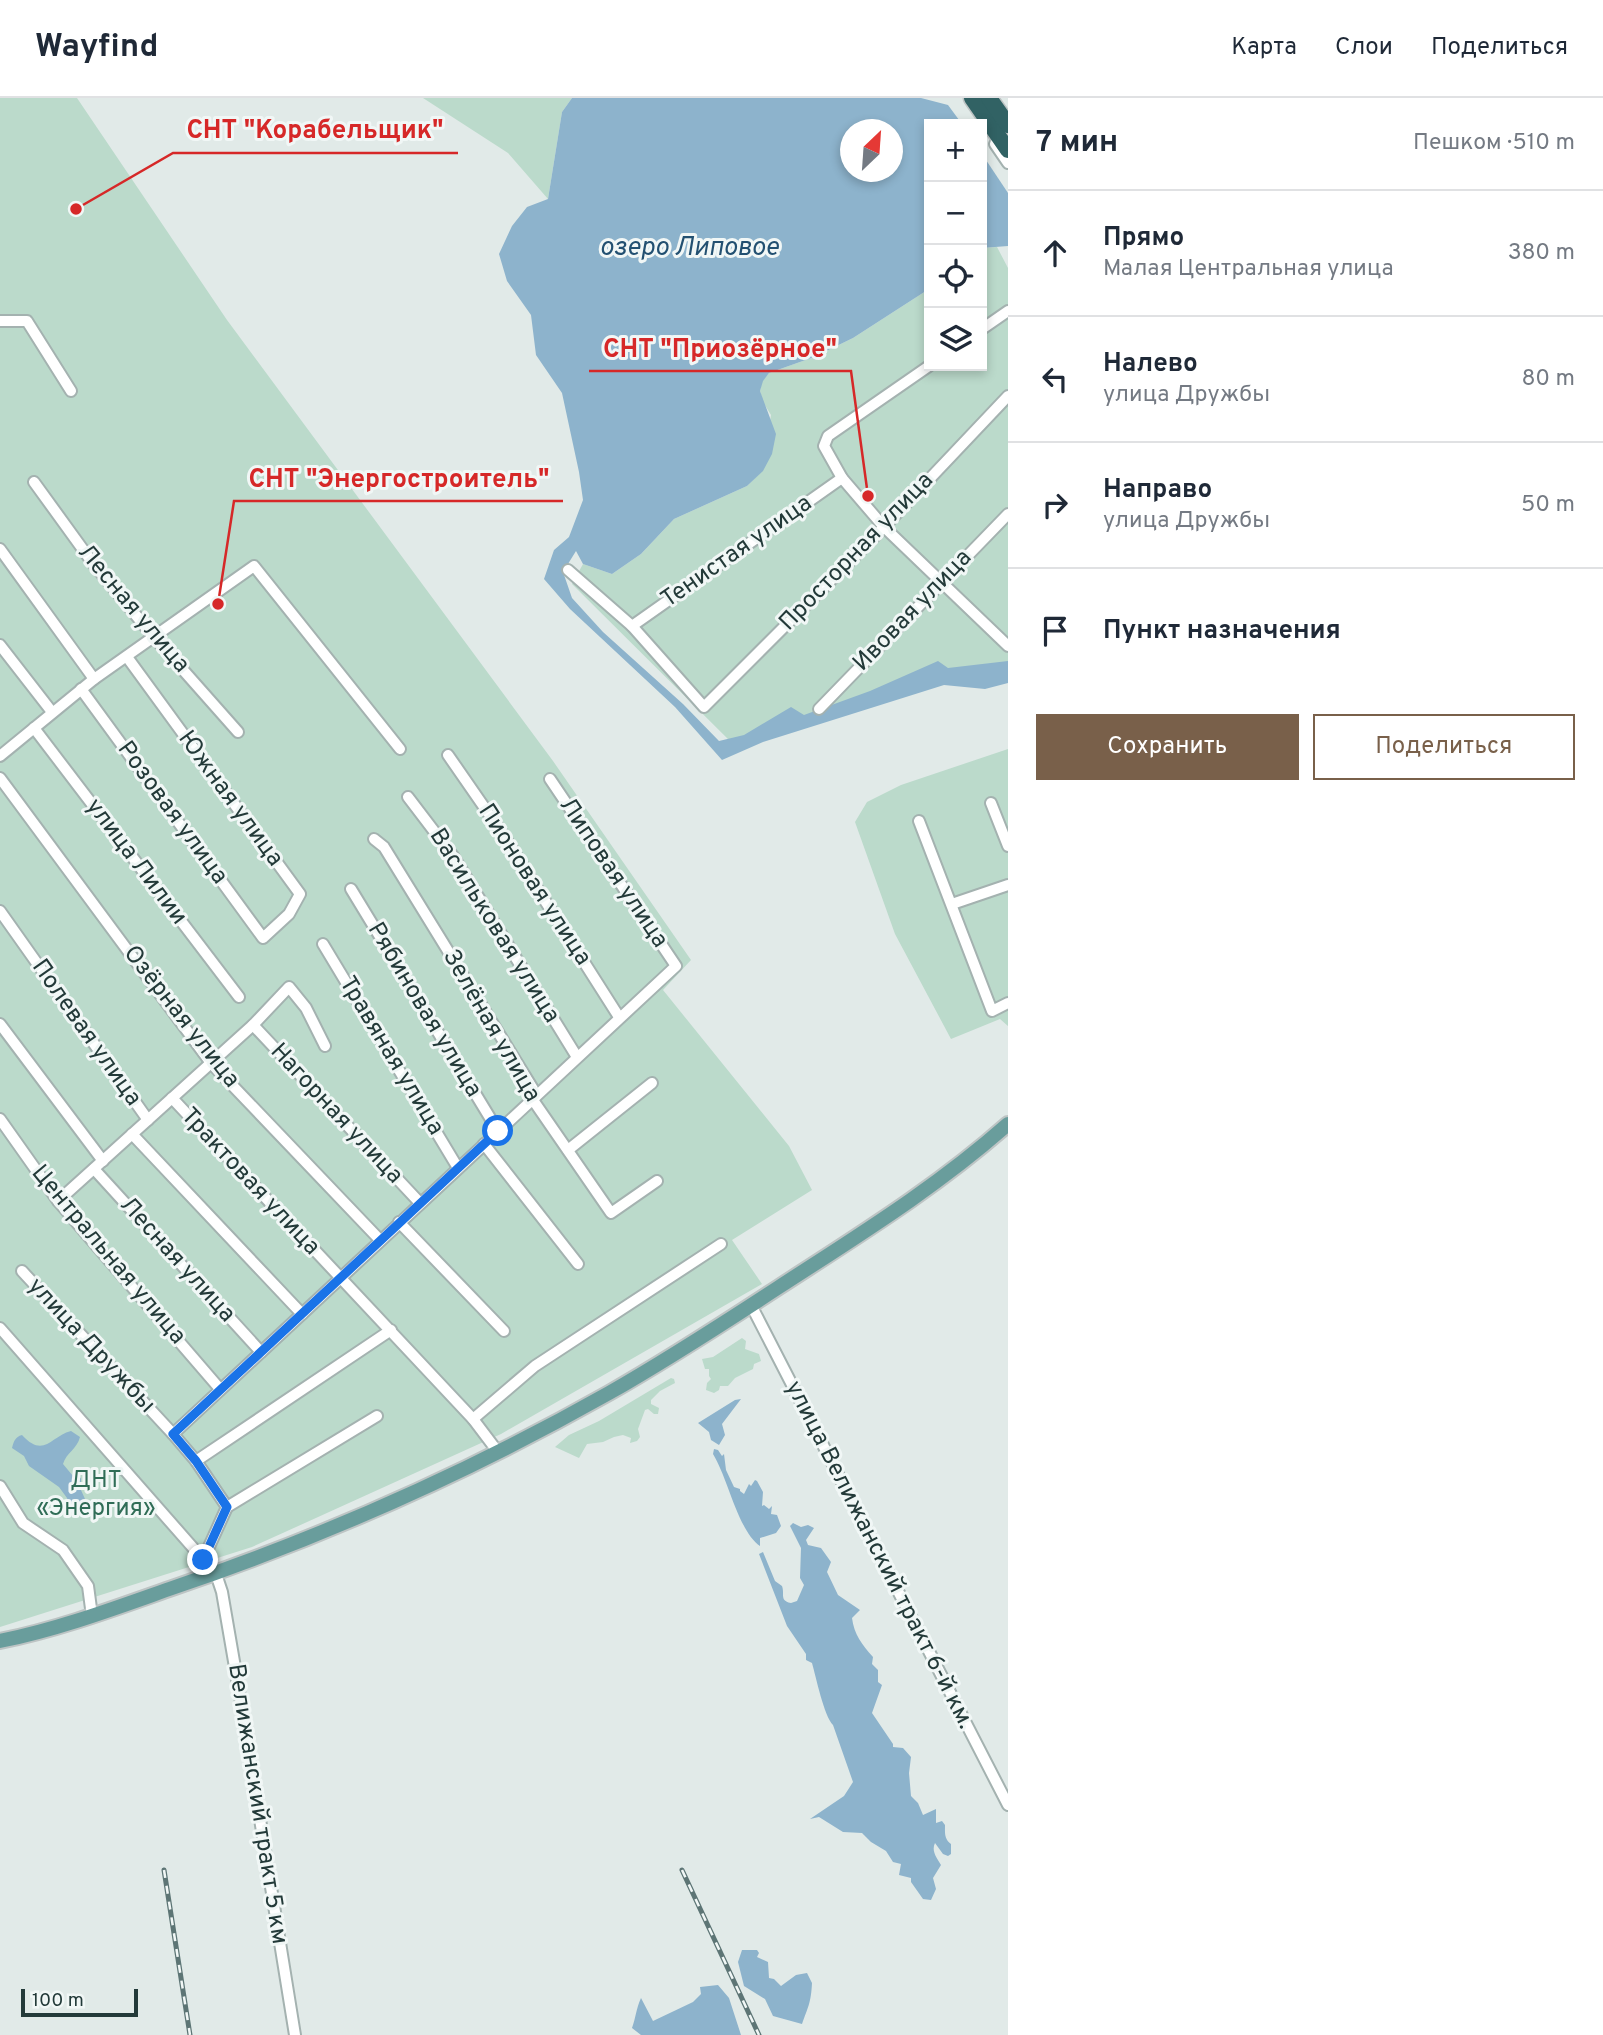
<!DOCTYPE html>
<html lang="ru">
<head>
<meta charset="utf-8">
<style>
	:root { --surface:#fff; --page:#f6f6f7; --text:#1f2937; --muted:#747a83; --line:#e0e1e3; --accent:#79604a }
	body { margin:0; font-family:Overpass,sans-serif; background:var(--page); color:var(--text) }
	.controls { position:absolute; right:21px; top:21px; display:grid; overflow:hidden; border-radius:0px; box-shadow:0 4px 10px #0003 }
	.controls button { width:63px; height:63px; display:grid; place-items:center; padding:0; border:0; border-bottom:2px solid var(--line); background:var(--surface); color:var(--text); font:35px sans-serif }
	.compass { position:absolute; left:840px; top:21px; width:63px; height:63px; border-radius:50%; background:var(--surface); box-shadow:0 4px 10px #0003; rotate:25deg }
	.scale { position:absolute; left:21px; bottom:18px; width:117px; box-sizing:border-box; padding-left:7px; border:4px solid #233a39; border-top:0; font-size:19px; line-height:24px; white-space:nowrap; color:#233a39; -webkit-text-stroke:5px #f1f7f6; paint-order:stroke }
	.stop { position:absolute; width:21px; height:21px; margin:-16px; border:5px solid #1a73e8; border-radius:50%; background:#fff }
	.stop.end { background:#1a73e8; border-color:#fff; box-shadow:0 2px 7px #0008 }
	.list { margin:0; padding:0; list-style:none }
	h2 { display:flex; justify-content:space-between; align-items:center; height:91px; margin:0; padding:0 28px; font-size:30px }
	h2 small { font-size:23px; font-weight:400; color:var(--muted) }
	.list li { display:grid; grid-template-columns:46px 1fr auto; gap:21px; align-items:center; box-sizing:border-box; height:126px; padding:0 28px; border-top:2px solid var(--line) }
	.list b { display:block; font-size:26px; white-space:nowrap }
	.list p { margin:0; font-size:23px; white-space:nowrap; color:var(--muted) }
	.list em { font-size:23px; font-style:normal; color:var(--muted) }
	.actions { display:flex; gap:14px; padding:21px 28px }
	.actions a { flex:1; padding:16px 0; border:2px solid var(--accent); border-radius:0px; text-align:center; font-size:24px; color:var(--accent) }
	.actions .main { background:var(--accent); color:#fff }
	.icon { flex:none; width:38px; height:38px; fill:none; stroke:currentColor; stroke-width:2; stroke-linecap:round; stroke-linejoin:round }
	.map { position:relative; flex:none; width:1008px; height:1937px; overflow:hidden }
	header { display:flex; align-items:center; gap:42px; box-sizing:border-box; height:98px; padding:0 35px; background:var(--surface); border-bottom:2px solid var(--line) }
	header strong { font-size:33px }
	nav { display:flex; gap:38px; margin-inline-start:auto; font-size:24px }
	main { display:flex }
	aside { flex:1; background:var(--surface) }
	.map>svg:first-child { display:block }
	.green { fill:#bbdacb }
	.water { fill:#8db3cc; fill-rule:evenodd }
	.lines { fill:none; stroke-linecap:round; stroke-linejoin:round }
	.minor-casing { stroke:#a4b2b0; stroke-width:14 }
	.major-casing { stroke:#bdc4c4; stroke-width:18 }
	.highway-casing { stroke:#bdc4c4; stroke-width:19 }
	.minor { stroke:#fff; stroke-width:10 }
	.major { stroke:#699d9c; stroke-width:14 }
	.highway { stroke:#316264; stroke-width:16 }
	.rail-casing { stroke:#5d7575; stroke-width:5 }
	.rail { stroke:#f1f7f6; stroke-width:2.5; stroke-dasharray:8; stroke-linecap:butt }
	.route { stroke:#1a73e8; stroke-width:9 }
	.labels { text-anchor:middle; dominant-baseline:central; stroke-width:6; stroke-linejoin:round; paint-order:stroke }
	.street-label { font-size:24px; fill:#233a39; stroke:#f1f7f6 }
	.park-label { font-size:24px; fill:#306d57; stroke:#f1f7f6 }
	.water-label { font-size:26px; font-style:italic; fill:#225071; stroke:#f1f7f6 }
	.leader { fill:none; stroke:#d62828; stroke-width:2.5 }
	.callout-dot { fill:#d62828; stroke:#f1f7f6; stroke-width:2.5 }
	.callout-label { font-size:26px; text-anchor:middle; font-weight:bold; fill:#d62828; stroke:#f1f7f6; stroke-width:6; stroke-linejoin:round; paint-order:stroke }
</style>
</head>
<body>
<header>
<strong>Wayfind</strong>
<nav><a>Карта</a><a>Слои</a><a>Поделиться</a></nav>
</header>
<main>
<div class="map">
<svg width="1008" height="1937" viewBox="0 0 1008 1937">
	<rect width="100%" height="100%" fill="#e1eae8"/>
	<g class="green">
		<polygon points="0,0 77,0 227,222 553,663 691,862 663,892 789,1048 812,1092 732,1142 762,1186 501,1336 252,1449 0,1529"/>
		<polygon points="423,0 572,0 562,14 548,101 508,55"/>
		<polygon points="997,149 1008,170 1008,571 926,583 733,646 572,486 583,466 612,476 641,456 674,421 747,388 762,373 771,317 763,304 760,293 762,283 769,275 814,259 853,240 929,191 929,268 982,268 982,150"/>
		<polygon points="1008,651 1008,928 1000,921 951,941 895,836 855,724 867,704 901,687"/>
		<polygon points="742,1240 746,1243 745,1251 759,1256 761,1263 754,1266 753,1271 735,1280 728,1288 720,1288 719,1292 714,1295 706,1292 707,1285 711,1281 709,1278 709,1271 705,1271 702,1261 713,1259"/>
		<polygon points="671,1280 674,1281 675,1285 660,1293 651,1302 651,1306 659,1310 658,1316 654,1316 648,1311 645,1312 638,1331 640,1339 637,1343 630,1345 631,1340 623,1337 614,1339 603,1344 587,1346 579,1360 555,1349 569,1337 599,1323"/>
	</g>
	<g class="water">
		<path d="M572 0H921L948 7 962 26H929V191L853 240 814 259 769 275 763 283 760 293 776 336 772 356 763 373 747 388 674 421 641 456 612 476 583 466 576 453 563 474 572 500 603 534 683 606 719 643 744 637 791 609 804 617 870 593 938 563 948 570 1008 563V585L985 591 944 587 763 644 722 662 675 609 570 511 544 481 554 452 569 439 583 402 579 374 562 295 536 257 531 217 507 183 499 156 512 128 527 109 548 101 562 14ZM850 32H892V74H850Z"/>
		<polygon points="982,56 1008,95 1008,148 982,150"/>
		<polygon points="741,1301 722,1326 725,1337 719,1347 711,1342 709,1334 698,1325 735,1302"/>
		<path d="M71 1333 80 1339C77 1351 66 1355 63 1366L73 1378 81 1380V1392L85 1401 76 1411H71L67 1400 59 1389 29 1368 24 1358 12 1350C14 1343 15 1339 22 1337 44 1361 51 1338 71 1333Z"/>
		<path d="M714 1351 718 1352 722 1358 724 1356 726 1372 734 1389 740 1391V1393L744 1396 749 1386 751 1388 755 1382 757 1383 763 1394 762 1408 764 1407 769 1411 772 1408 771 1416 777 1417 781 1428 776 1435 760 1440V1448C738 1433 728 1380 713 1356Z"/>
		<path d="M793 1425 801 1429 808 1427 814 1430 806 1442 808 1447 821 1450 831 1464 827 1474 838 1497 860 1512 852 1520C854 1536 862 1547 873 1559L872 1566 878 1572V1584L882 1587 872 1615 893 1646V1649L903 1650 911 1659 909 1675 911 1698 918 1705 923 1717 936 1711V1725L942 1723 945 1727C945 1735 944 1741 951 1746V1756L948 1758 943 1756 935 1745C931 1753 937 1760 941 1767L933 1780 936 1791 931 1802 923 1801 911 1784V1780L899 1777 901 1766 893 1764 886 1753 871 1744 862 1735 843 1734 819 1719 810 1721 844 1698 853 1684 833 1627C824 1618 816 1579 812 1565L806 1562V1556L787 1528 759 1456 763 1454 775 1483 782 1488C785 1496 779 1503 791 1505L797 1503 804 1487 800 1480 801 1450 790 1428Z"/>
		<path d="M742 1852H757L759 1855 757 1859 768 1864 769 1880 774 1881 781 1888 796 1877 807 1875 812 1885C811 1905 808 1909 802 1926L773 1918 765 1901 744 1888 738 1864Z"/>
		<path d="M718 1887 729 1900 741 1937H641L632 1930C636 1919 636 1911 641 1900L653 1923 693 1904 701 1896 700 1889Z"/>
	</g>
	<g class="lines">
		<defs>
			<g id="minor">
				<polyline points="995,46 1008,65"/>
				<polyline points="0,223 27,223 71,293"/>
				<polyline points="982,231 1008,213"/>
				<polyline points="929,268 828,338 824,348 842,380 884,429 1008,548"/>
				<polyline points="34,384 92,464 153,538 238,634"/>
				<polyline points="0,451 94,581"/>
				<polyline points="568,472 632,528 704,609 884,429 1008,298"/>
				<polyline points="632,528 842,380"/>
				<polyline points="0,547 52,614"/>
				<polyline points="81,591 263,840 289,816 300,796 127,559"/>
				<polyline points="819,611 1008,416"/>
				<polyline points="34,630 239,899"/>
				<polyline points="448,657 500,732 619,919"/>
				<polyline points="0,658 94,581 254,468 400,651"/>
				<polyline points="0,680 211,965 380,1142"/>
				<polyline points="408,699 453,758 577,959"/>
				<polyline points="991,705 1008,748"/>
				<polyline points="919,723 992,913 1008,905"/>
				<polyline points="374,741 384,749 533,991 533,1002 611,1115 657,1083"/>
				<polyline points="351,791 498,1033"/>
				<polyline points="952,806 1008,787"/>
				<polyline points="0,813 148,1022"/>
				<polyline points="323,846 458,1070"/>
				<polyline points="0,926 103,1063"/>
				<polyline points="253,927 420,1105"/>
				<polyline points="172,1000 473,1321 498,1354"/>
				<polyline points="0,1021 58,1103 220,1291"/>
				<polyline points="132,1036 302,1216"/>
				<polyline points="484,1046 578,1166"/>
				<polyline points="568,1052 652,985"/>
				<polyline points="94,1071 261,1254"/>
				<polyline points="58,1103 253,927 289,889 306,910 325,948"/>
				<polyline points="399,1124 504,1233"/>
				<polyline points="22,1173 173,1336 196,1363 227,1409 203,1462"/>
				<polyline points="751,1207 1008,1707"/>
				<polyline points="0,1230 216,1476 222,1494 241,1604 295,1937"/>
				<polyline points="473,1321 535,1268 721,1146"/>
				<polyline points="173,1336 676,868 550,681"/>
				<polyline points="196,1363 391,1232"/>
				<polyline points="0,1388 23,1425 63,1452 88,1488 92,1518"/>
				<polyline points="227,1409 377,1318"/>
			</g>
			<path id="major" d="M0 1543C60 1531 118 1509 175 1489 325 1438 471 1373 609 1295 667 1262 724 1225 779 1189 859 1137 937 1089 1008 1026"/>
			<g id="highway">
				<polyline points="972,0 1008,52"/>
				<polyline points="989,0 1008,27"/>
			</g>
		</defs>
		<use href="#minor" class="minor-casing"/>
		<use href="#major" class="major-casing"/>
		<use href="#highway" class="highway-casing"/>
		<use href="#minor" class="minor"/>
		<use href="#major" class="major"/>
		<use href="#highway" class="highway"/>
		<defs>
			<g id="rail">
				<polyline points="164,1772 190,1937"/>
				<polyline points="682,1772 759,1937"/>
			</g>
		</defs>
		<use href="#rail" class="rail-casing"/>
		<use href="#rail" class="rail"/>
	</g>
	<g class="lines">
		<polyline class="route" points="203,1462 227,1409 196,1363 173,1336 498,1033"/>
	</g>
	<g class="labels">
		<g class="street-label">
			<text transform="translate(737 454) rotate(-35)">Тенистая улица</text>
			<text transform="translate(857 454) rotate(-46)">Просторная улица</text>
			<text transform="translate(133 511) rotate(50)">Лесная улица</text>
			<text transform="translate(913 513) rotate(-46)">Ивовая улица</text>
			<text transform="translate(230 701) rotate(54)">Южная улица</text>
			<text transform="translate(172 715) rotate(54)">Розовая улица</text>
			<text transform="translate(136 764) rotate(53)">улица Лилии</text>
			<text transform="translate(613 775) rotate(56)">Липовая улица</text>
			<text transform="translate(534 787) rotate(57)">Пионовая улица</text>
			<text transform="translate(494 828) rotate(58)">Васильковая улица</text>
			<text transform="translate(424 912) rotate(59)">Рябиновая улица</text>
			<text transform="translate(181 919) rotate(52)">Озёрная улица</text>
			<text transform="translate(491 928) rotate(60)">Зелёная улица</text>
			<text transform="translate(86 935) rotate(55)">Полевая улица</text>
			<text transform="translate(391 958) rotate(59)">Травяная улица</text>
			<text transform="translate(336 1016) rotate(47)">Нагорная улица</text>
			<text transform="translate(250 1084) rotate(47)">Трактовая улица</text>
			<text transform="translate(108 1157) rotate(50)">Центральная улица</text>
			<text transform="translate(177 1162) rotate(48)">Лесная улица</text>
			<text transform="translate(91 1248) rotate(47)">улица Дружбы</text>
			<text transform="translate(879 1457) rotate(63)">улица Велижанский тракт 6-й км.</text>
			<text transform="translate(257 1706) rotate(81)">Велижанский тракт 5 км</text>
		</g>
		<g class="park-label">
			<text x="96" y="1383">ДНТ<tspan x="96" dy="28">«Энергия»</tspan></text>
		</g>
		<g class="water-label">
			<text x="689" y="150">озеро Липовое</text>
		</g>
	</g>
	<path class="leader" d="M76 111L173 55H458M868 398L851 273H589M218 506L234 403H563"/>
	<g class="callout-dot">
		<circle cx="76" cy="111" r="7"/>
		<circle cx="868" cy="398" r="7"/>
		<circle cx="218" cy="506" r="7"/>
	</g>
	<g class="callout-label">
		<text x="315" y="40">СНТ "Корабельщик"</text>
		<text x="720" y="259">СНТ "Приозёрное"</text>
		<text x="399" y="389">СНТ "Энергостроитель"</text>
	</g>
</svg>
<div class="controls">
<button>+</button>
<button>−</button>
<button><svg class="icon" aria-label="locate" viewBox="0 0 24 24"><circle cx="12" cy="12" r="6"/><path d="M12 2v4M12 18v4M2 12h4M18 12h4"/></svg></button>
<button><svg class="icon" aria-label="layers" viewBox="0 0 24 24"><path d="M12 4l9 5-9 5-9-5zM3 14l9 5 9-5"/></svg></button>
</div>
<svg class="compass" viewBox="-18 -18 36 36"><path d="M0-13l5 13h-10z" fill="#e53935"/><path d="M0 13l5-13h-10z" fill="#747a83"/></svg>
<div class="scale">100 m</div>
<div class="stop" style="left:498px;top:1033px"></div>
<div class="stop end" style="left:203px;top:1462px"></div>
</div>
<aside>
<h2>7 мин<small>Пешком · 510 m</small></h2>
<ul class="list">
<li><svg class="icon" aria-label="ahead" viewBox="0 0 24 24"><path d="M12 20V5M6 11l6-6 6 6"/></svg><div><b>Прямо</b><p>Малая Центральная улица</p></div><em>380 m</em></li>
<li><svg class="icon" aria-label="left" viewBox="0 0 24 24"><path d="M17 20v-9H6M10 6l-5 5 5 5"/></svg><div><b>Налево</b><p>улица Дружбы</p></div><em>80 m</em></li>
<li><svg class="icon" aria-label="right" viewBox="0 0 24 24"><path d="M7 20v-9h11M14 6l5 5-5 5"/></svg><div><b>Направо</b><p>улица Дружбы</p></div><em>50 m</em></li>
<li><svg class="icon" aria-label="arrive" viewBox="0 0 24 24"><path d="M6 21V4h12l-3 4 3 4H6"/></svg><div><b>Пункт назначения</b></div></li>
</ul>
<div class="actions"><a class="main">Сохранить</a><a>Поделиться</a></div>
</aside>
</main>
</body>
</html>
